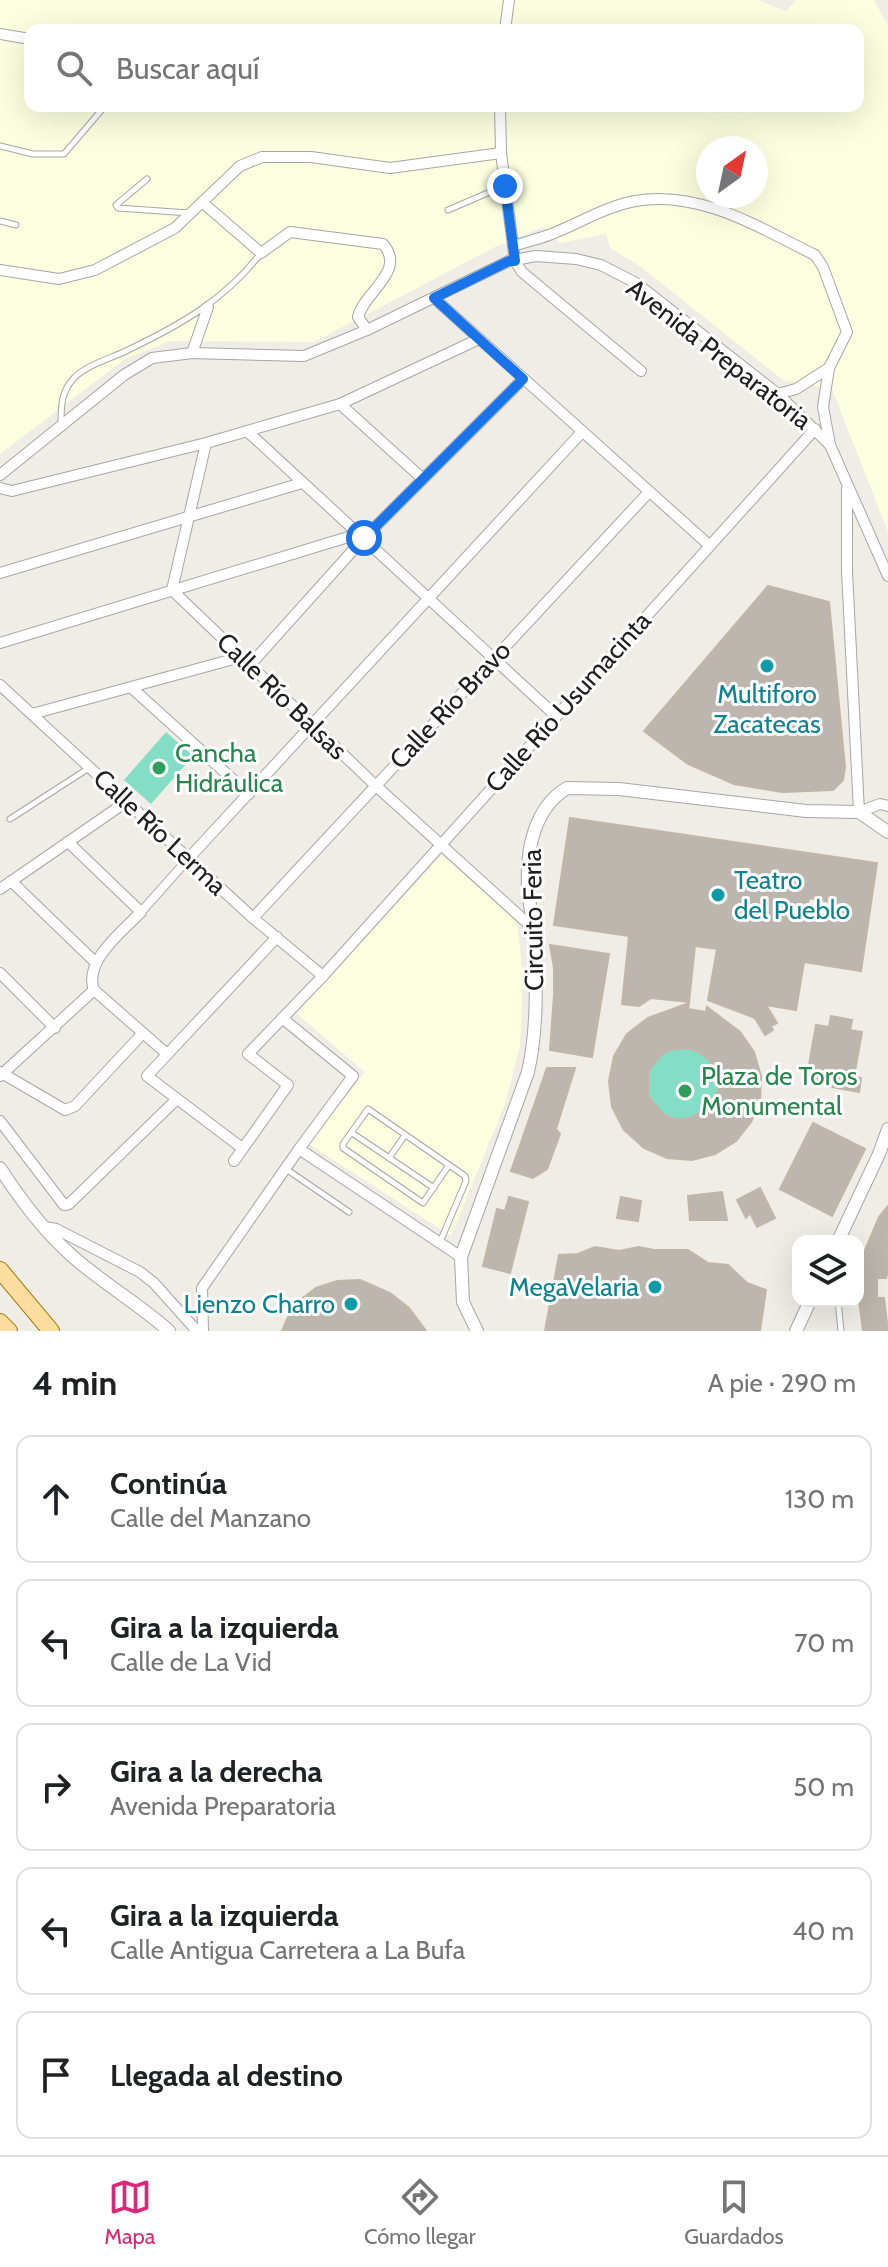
<!DOCTYPE html>
<html lang="es">
<head>
<meta charset="utf-8">
<style>
	:root { --surface:#fff; --page:#f6f6f6; --text:#202124; --muted:#757577; --line:#e0e0e0; --accent:#db2777 }
	body { margin:0; font-family:Cabin,sans-serif; background:var(--page); color:var(--text) }
	.controls { position:absolute; right:24px; bottom:24px; display:grid; overflow:hidden; border-radius:16px; box-shadow:0 8px 32px #0002 }
	.controls button { width:72px; height:72px; display:grid; place-items:center; padding:0; border:0; border-bottom:2px solid var(--line); background:var(--surface); color:var(--text); font:40px sans-serif }
	.compass { position:absolute; left:696px; top:136px; width:72px; height:72px; border-radius:50%; background:var(--surface); box-shadow:0 8px 32px #0002; rotate:33deg }
	.stop { position:absolute; width:24px; height:24px; margin:-18px; border:6px solid #1a73e8; border-radius:50%; background:#fff }
	.stop.end { background:#1a73e8; border-color:#fff; box-shadow:0 2px 8px #0008 }
	.list { margin:0; padding:0; list-style:none }
	h2 { display:flex; justify-content:space-between; align-items:center; height:104px; margin:0; padding:0 32px; font-size:34px }
	h2 small { font-size:26px; font-weight:400; color:var(--muted) }
	.list li { display:grid; grid-template-columns:52px 1fr auto; gap:24px; align-items:center; box-sizing:border-box; height:128px; margin:0 16px 16px; padding:0 16px; border:2px solid var(--line); border-radius:16px }
	.list b { display:block; font-size:30px; white-space:nowrap }
	.list p { margin:0; font-size:26px; white-space:nowrap; color:var(--muted) }
	.list em { font-size:26px; font-style:normal; color:var(--muted) }
	.icon { flex:none; width:44px; height:44px; fill:none; stroke:currentColor; stroke-width:2; stroke-linecap:round; stroke-linejoin:round }
	.map { position:relative; flex:none; width:888px; height:1331px; overflow:hidden }
	.search { position:absolute; background:var(--surface); box-shadow:0 8px 32px #0002; left:24px; right:24px; top:24px; height:88px; display:flex; align-items:center; gap:20px; box-sizing:border-box; padding:0 28px; border-radius:16px; color:var(--muted); font-size:30px }
	.sheet { height:824px; background:var(--surface) }
	nav { display:flex; justify-content:space-around; align-items:center; box-sizing:border-box; height:112px; border-top:2px solid var(--line); background:var(--surface); font-size:22px; color:var(--muted) }
	nav a { display:grid; justify-items:center; gap:4px }
	nav .on { color:var(--accent) }
	.map>svg:first-child { display:block }
	.education { fill:#fbffdf; fill-rule:evenodd }
	.pitch { fill:#84ddc5 }
	.building { fill:#bcb6ae; stroke:#c1b6a8; stroke-width:2; fill-rule:evenodd }
	.lines { fill:none; stroke-linecap:round; stroke-linejoin:round }
	.service-casing { stroke:#a6a6a6; stroke-width:7 }
	.pedestrian-casing { stroke:#a6a6a6; stroke-width:10 }
	.minor-casing { stroke:#a6a6a6; stroke-width:12 }
	.tertiary-casing { stroke:#a6a6a6; stroke-width:14 }
	.primary-casing { stroke:#977702; stroke-width:18 }
	.service { stroke:#fff; stroke-width:5 }
	.pedestrian { stroke:#fff; stroke-width:8 }
	.minor { stroke:#fff; stroke-width:10 }
	.tertiary { stroke:#fff; stroke-width:12 }
	.primary { stroke:#fadd9f; stroke-width:16 }
	.route { stroke:#1a73e8; stroke-width:10 }
	.culture-dot { fill:#0f9aa8; stroke:#fff; stroke-width:3 }
	.leisure-dot { fill:#2e9e5b; stroke:#fff; stroke-width:3 }
	.labels { text-anchor:middle; dominant-baseline:central; stroke-width:6; stroke-linejoin:round; paint-order:stroke }
	.street-label { font-size:26px; fill:#1f1f1f; stroke:#fff }
	.culture-label { font-size:26px; fill:#0d838f; stroke:#fff; text-anchor:end }
	.leisure-label { font-size:26px; fill:#27864d; stroke:#fff; text-anchor:start }
</style>
</head>
<body>
<div class="map">
<svg width="888" height="1331" viewBox="0 0 888 1331">
	<rect width="100%" height="100%" fill="#efede5"/>
	<g class="education">
		<path d="M0 0H758L786 11 796 0H874L888 26V532L832 389 783 380 641 267 610 248 606 234 560 243 543 227 495 247 314 342 170 341 125 359 0 454ZM30 30H858V106H30ZM708 148H756V196H708Z"/>
		<polygon points="442,855 517,921 523,978 520,1046 505,1104 451,1236 309,1144 365,1072 296,1013"/>
	</g>
	<g class="pitch">
		<polygon points="166,732 193,756 151,804 124,780"/>
		<circle cx="685" cy="1084" r="75"/>
	</g>
	<g class="building">
		<polygon points="768,586 829,602 845,767 843,780 833,790 782,792 734,784 688,764 644,731"/>
		<path d="M570 818 877 863 861 971 804 962 796 1010 766 1005 777 1023 771 1026 773 1030 765 1035 755 1018 708 1000 717 949 695 946 689 1002 651 998 639 1006 622 1004 629 936 554 925ZM809 898 830 902 826 923 805 920Z"/>
		<polygon points="550,945 609,954 592,1057 550,1050 554,995 554,968"/>
		<path d="M689 1003 688 1009 706 1012 707 1007 740 1032 754 1052 761 1076 760 1100 751 1122 736 1141 715 1154 692 1160 667 1158 644 1148 624 1130 612 1107 609 1081 614 1056 627 1034 648 1018ZM686 1048 697 1051 707 1058 714 1067 718 1090 707 1110 686 1119H675L663 1114 648 1096V1072L662 1054 674 1049Z"/>
		<polygon points="831,1016 852,1020 850,1030 862,1032 854,1077 861,1078 859,1092 806,1082 816,1025 829,1027"/>
		<polygon points="547,1068 575,1068 556,1129 560,1134 547,1169 533,1178 511,1171"/>
		<polygon points="813,1123 865,1149 832,1216 780,1189"/>
		<polygon points="760,1188 775,1218 757,1227 750,1213 746,1218 737,1200"/>
		<polygon points="722,1192 727,1220 690,1220 688,1196"/>
		<polygon points="509,1197 528,1202 510,1273 483,1266 497,1209 505,1211"/>
		<polygon points="621,1197 641,1201 638,1221 617,1218"/>
		<polygon points="888,1206 888,1271 886,1278 877,1278 877,1298 884,1298 888,1331 863,1331 858,1292 863,1255 879,1217"/>
		<polygon points="595,1247 619,1251 639,1247 654,1250 688,1250 708,1263 728,1265 747,1283 766,1290 760,1331 545,1331 559,1255 578,1254"/>
		<polygon points="360,1280 390,1293 409,1308 426,1331 282,1331 288,1317 299,1301 316,1288 337,1281"/>
	</g>
	<g class="lines">
		<defs>
			<g id="service">
				<polyline points="0,146 33,154 64,154 105,106"/>
				<polyline points="147,179 116,205 118,208 189,213"/>
				<polyline points="448,210 504,186"/>
				<polyline points="0,221 16,225"/>
				<path d="M61 424C61 406 61 392 74 378 86 365 112 358 128 350 180 325 225 300 261 253"/>
				<polyline points="10,819 89,768"/>
				<polyline points="352,1133 434,1188"/>
				<polyline points="389,1158 405,1135"/>
				<polyline points="286,1169 349,1212"/>
				<polyline points="440,1242 466,1181 465,1176 368,1109 343,1144 343,1148 423,1203 449,1165"/>
				<polyline points="838,1301 841,1331"/>
			</g>
			<polyline id="pedestrian" points="141,912 189,858"/>
			<g id="minor">
				<polyline points="505,30 509,0"/>
				<polyline points="0,34 30,39"/>
				<polyline points="500,106 501,153 515,261 522,272 641,371"/>
				<path d="M202 202 261 253 290 232 383 244C407 271 364 292 358 317L367 330"/>
				<path d="M514 246C525 242 538 239 549 235 578 224 604 207 635 201 700 190 758 227 815 255L823 267 847 332 829 368 823 407 830 445 888 576"/>
				<polyline points="0,270 59,279 95,270 175,228 240,166 262,157 311,157 390,168 501,153"/>
				<polyline points="434,298 709,545"/>
				<polyline points="192,353 208,307"/>
				<polyline points="778,394 796,389 829,368"/>
				<polyline points="340,404 423,479"/>
				<polyline points="247,431 556,716"/>
				<polyline points="206,443 172,590 375,785 535,930"/>
				<polyline points="0,475 124,375 152,358 192,353 304,356 367,330 509,261 536,256 576,259 601,265 636,283 778,394 830,445"/>
				<polyline points="0,488 12,491 206,443 340,404 479,339"/>
				<polyline points="847,489 847,571 859,812 880,804 888,806"/>
				<polyline points="0,573 302,483"/>
				<polyline points="0,643 358,534"/>
				<polyline points="250,665 364,538 523,379"/>
				<polyline points="0,685 253,918 323,976"/>
				<polyline points="133,689 249,794"/>
				<polyline points="32,714 241,657"/>
				<path d="M68 842 141 912C123 931 83 961 94 990L167 1054"/>
				<polyline points="189,858 582,432"/>
				<polyline points="11,881 95,962"/>
				<polyline points="0,889 126,802"/>
				<polyline points="253,918 649,492"/>
				<polyline points="0,973 55,1028"/>
				<polyline points="282,1018 353,1076 299,1149 461,1257"/>
				<polyline points="0,1072 65,1110 75,1106 143,1033"/>
				<polyline points="0,1076 94,990"/>
				<polyline points="0,1121 64,1205 69,1204 176,1100"/>
				<polyline points="242,1148 147,1076 277,937"/>
				<polyline points="234,1161 288,1085 248,1054 323,976 815,429"/>
				<polyline points="45,1227 56,1229 140,1272 154,1283 197,1331"/>
				<polyline points="203,1331 202,1288 299,1149"/>
			</g>
			<g id="tertiary">
				<path d="M0 1168C20 1199 43 1230 71 1255 102 1283 138 1303 169 1331"/>
				<polyline points="838,1241 879,1154 888,1129"/>
				<path d="M477 1331 463 1302 461 1257 528 1072C538 1028 536 981 535 936 534 919 528 903 528 887 526 850 534 808 567 788L619 789 806 811 859 812 888 832"/>
				<polyline points="796,1331 810,1301"/>
			</g>
			<g id="primary">
				<polyline points="0,1270 51,1331"/>
				<polyline points="0,1322 9,1331"/>
			</g>
		</defs>
		<use href="#service" class="service-casing"/>
		<use href="#pedestrian" class="pedestrian-casing"/>
		<use href="#minor" class="minor-casing"/>
		<use href="#tertiary" class="tertiary-casing"/>
		<use href="#primary" class="primary-casing"/>
		<use href="#service" class="service"/>
		<use href="#pedestrian" class="pedestrian"/>
		<use href="#minor" class="minor"/>
		<use href="#tertiary" class="tertiary"/>
		<use href="#primary" class="primary"/>
	</g>
	<g class="lines">
		<polyline class="route" points="364,538 523,379 434,298 509,261 515,261 505,186"/>
	</g>
	<g class="culture-dot">
		<circle cx="767" cy="666" r="8"/>
		<circle cx="718" cy="895" r="8"/>
		<circle cx="655" cy="1287" r="8"/>
		<circle cx="351" cy="1304" r="8"/>
	</g>
	<g class="leisure-dot">
		<circle cx="159" cy="768" r="8"/>
		<circle cx="685" cy="1091" r="8"/>
	</g>
	<g class="labels">
		<g class="street-label">
			<text transform="translate(719 354) rotate(38)">Avenida Preparatoria</text>
			<text transform="translate(282 696) rotate(44)">Calle Río Balsas</text>
			<text transform="translate(568 702) rotate(-48)">Calle Río Usumacinta</text>
			<text transform="translate(450 705) rotate(-47)">Calle Río Bravo</text>
			<text transform="translate(160 832) rotate(43)">Calle Río Lerma</text>
			<text transform="translate(533 920) rotate(-91)">Circuito Feria</text>
		</g>
		<g class="culture-label">
			<text x="767" y="694" text-anchor="middle">Multiforo<tspan x="767" dy="30">Zacatecas</tspan></text>
			<text x="734" y="880" text-anchor="start">Teatro<tspan x="734" dy="30">del Pueblo</tspan></text>
			<text x="639" y="1287">MegaVelaria</text>
			<text x="335" y="1304">Lienzo Charro</text>
		</g>
		<g class="leisure-label">
			<text x="175" y="753">Cancha<tspan x="175" dy="30">Hidráulica</tspan></text>
			<text x="701" y="1076">Plaza de Toros<tspan x="701" dy="30">Monumental</tspan></text>
		</g>
	</g>
</svg>
<div class="controls">
<button><svg class="icon" aria-label="layers" viewBox="0 0 24 24"><path d="M12 4l9 5-9 5-9-5zM3 14l9 5 9-5"/></svg></button>
</div>
<svg class="compass" viewBox="-18 -18 36 36"><path d="M0-13l5 13h-10z" fill="#e53935"/><path d="M0 13l5-13h-10z" fill="#757577"/></svg>
<div class="stop" style="left:364px;top:538px"></div>
<div class="stop end" style="left:505px;top:186px"></div>
<div class="search"><svg class="icon" aria-label="search" viewBox="0 0 24 24"><circle cx="10" cy="10" r="6"/><path d="M15 15l6 6"/></svg>Buscar aquí</div>
</div>
<section class="sheet">
<h2>4 min<small>A pie · 290 m</small></h2>
<ul class="list">
<li><svg class="icon" aria-label="ahead" viewBox="0 0 24 24"><path d="M12 20V5M6 11l6-6 6 6"/></svg><div><b>Continúa</b><p>Calle del Manzano</p></div><em>130 m</em></li>
<li><svg class="icon" aria-label="left" viewBox="0 0 24 24"><path d="M17 20v-9H6M10 6l-5 5 5 5"/></svg><div><b>Gira a la izquierda</b><p>Calle de La Vid</p></div><em>70 m</em></li>
<li><svg class="icon" aria-label="right" viewBox="0 0 24 24"><path d="M7 20v-9h11M14 6l5 5-5 5"/></svg><div><b>Gira a la derecha</b><p>Avenida Preparatoria</p></div><em>50 m</em></li>
<li><svg class="icon" aria-label="left" viewBox="0 0 24 24"><path d="M17 20v-9H6M10 6l-5 5 5 5"/></svg><div><b>Gira a la izquierda</b><p>Calle Antigua Carretera a La Bufa</p></div><em>40 m</em></li>
<li><svg class="icon" aria-label="arrive" viewBox="0 0 24 24"><path d="M6 21V4h12l-3 4 3 4H6"/></svg><div><b>Llegada al destino</b></div></li>
</ul>
</section>
<nav>
<a class="on"><svg class="icon" aria-label="map" viewBox="0 0 24 24"><path d="M3 6l6-2 6 2 6-2v14l-6 2-6-2-6 2zM9 4v14M15 6v14"/></svg>Mapa</a>
<a><svg class="icon" aria-label="directions" viewBox="0 0 24 24"><path d="M12 3l9 9-9 9-9-9zM9 14v-3h6M13 9l2 2-2 2"/></svg>Cómo llegar</a>
<a><svg class="icon" aria-label="saved" viewBox="0 0 24 24"><path d="M7 4h10v16l-5-4-5 4z"/></svg>Guardados</a>
</nav>
</body>
</html>
